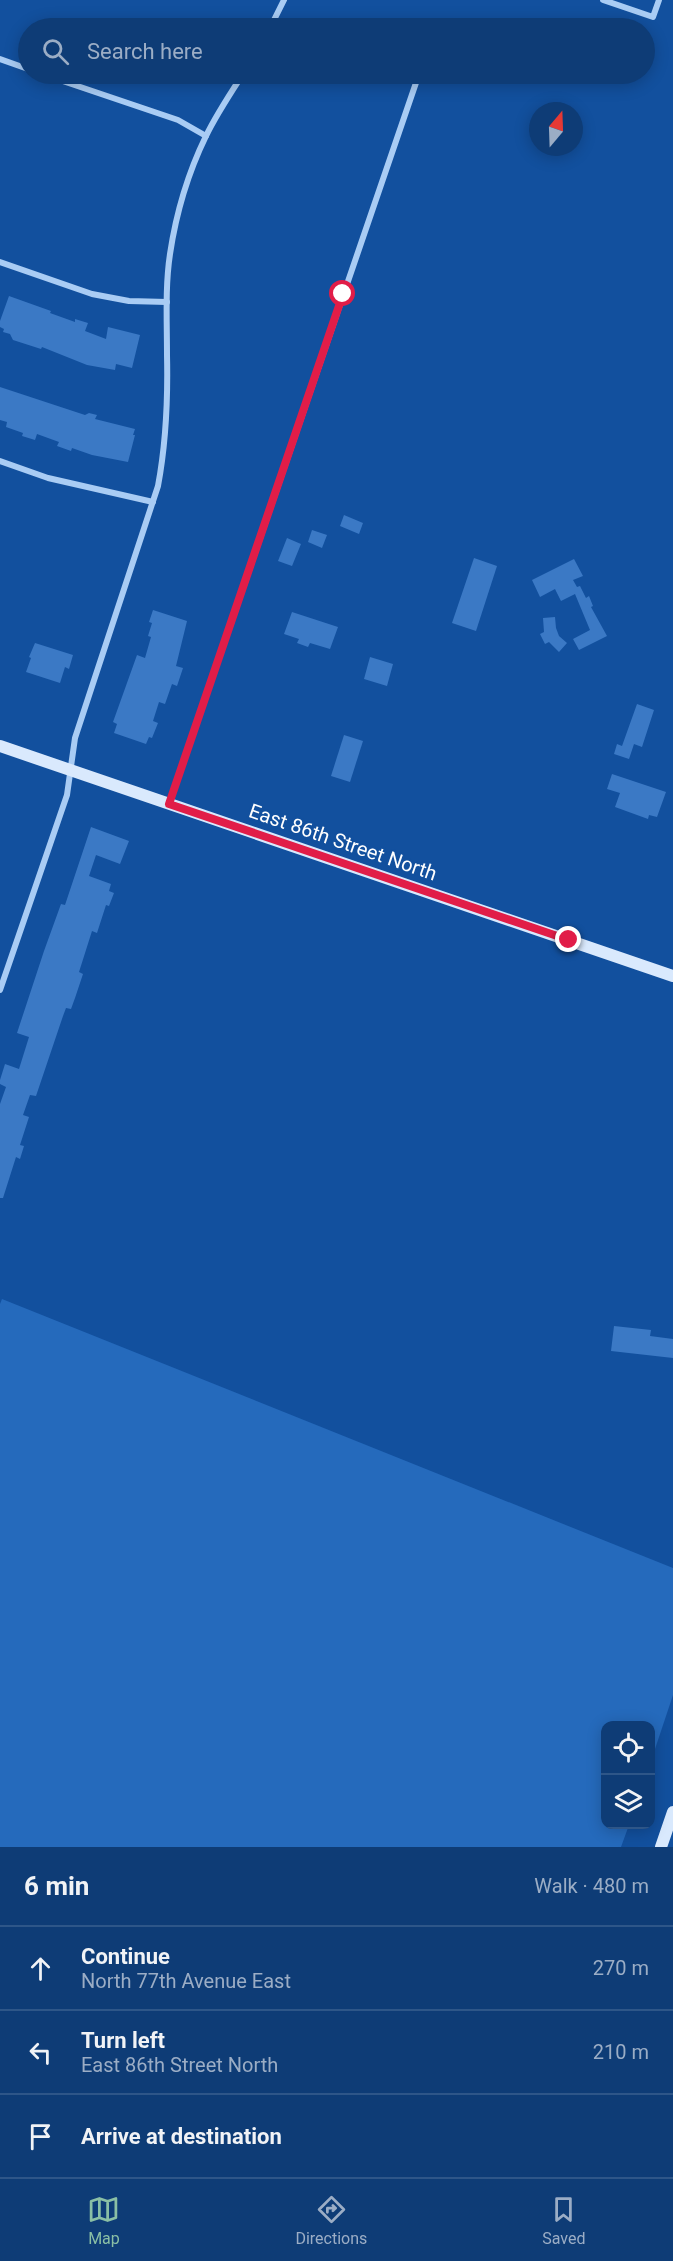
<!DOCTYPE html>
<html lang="en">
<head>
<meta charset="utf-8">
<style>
	:root { --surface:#0e3c76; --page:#1c477e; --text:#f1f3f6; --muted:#9badc5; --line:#2e5688; --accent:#8abfa5 }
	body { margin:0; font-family:Roboto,sans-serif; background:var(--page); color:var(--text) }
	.controls { position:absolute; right:18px; bottom:18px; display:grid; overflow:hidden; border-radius:12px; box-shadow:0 3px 15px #0003 }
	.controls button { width:54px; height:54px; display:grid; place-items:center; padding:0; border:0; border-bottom:2px solid var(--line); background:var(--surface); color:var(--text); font:30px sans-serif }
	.compass { position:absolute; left:529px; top:102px; width:54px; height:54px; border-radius:50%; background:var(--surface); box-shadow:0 3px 15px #0003; rotate:19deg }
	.stop { position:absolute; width:18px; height:18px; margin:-14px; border:4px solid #e11d48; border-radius:50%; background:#fff }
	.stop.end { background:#e11d48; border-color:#fff; box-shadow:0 2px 6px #0008 }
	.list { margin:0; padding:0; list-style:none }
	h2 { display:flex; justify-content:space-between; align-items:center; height:78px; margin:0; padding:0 24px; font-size:26px }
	h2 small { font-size:20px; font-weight:400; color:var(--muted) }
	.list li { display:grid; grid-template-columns:39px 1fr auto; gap:18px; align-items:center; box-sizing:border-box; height:84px; padding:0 24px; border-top:2px solid var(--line) }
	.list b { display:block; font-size:22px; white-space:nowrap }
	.list p { margin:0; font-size:20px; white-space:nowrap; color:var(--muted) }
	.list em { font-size:20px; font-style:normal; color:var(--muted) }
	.icon { flex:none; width:33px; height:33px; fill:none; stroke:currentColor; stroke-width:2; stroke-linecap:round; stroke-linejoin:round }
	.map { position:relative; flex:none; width:673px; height:1847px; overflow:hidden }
	.search { position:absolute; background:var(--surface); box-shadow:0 3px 15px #0003; left:18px; right:18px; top:18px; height:66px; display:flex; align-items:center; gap:15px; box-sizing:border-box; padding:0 21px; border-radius:33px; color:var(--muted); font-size:22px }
	.sheet { height:330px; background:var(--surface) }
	nav { display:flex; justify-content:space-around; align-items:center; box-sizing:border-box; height:84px; border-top:2px solid var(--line); background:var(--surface); font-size:16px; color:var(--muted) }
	nav a { display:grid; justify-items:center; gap:3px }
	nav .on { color:var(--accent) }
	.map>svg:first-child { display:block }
	.green { fill:#256abc }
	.building { fill:#3b79c5 }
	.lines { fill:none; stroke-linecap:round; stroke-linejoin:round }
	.street { stroke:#a9ccf4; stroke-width:6 }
	.secondary { stroke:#d9e9fd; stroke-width:12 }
	.route { stroke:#e11d48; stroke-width:8 }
	.labels { text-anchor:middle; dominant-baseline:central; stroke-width:4.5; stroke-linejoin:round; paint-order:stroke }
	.street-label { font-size:20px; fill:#fff; stroke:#12509e }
</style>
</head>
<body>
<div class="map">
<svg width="673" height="1847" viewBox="0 0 673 1847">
	<rect width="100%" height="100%" fill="#12509e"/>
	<polygon class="green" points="2,1299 673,1568 673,1695 651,1761 650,1726 606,1726 606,1824 629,1825 621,1847 0,1847 0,1304"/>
	<g class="building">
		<polygon points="9,296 51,311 50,313 75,322 75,319 88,323 85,331 106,339 108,327 140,335 132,368 116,364 115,370 87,365 42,347 41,349 13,340 10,334 3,332 4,329 0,327 0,321"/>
		<polygon points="0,387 85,415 89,413 97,415 95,419 135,429 133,435 135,435 128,462 92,455 72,448 71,451 57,446 59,442 37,434 35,440 22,436 23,433 6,427 7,422 0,420"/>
		<polygon points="344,515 363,523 359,534 340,526"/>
		<polygon points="312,530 327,535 322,548 308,542"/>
		<polygon points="287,538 301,544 292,566 278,561"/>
		<polygon points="474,558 497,566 476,631 452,623"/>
		<polygon points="574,559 583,576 573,580 577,587 580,586 586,598 589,596 593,606 591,607 607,636 579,650 573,639 590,630 575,594 561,601 555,589 540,597 532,580"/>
		<polygon points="153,610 187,621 176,666 183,668 177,686 172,684 165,704 159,702 153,721 158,723 152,738 149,737 146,744 114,733 117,724 113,722 137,655 145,658 151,637 148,636 152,623 149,622"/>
		<polygon points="292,612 338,627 330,649 310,643 308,647 297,643 299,639 284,634"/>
		<polygon points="555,617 556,628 559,636 567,643 559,652 549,642 545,644 540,634 544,632 543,618"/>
		<polygon points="35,643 73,655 69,669 65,667 60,683 26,672 31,658 29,657"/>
		<polygon points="370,657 393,664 387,686 364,679"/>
		<polygon points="637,704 654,710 642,747 634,744 629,759 614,754 617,744 622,746"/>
		<polygon points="344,735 363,741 350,782 331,776"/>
		<polygon points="612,774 666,792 657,817 649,815 648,819 615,807 620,793 607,789"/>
		<polygon points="91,827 129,841 120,864 96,855 89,876 111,884 109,891 114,893 109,906 106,905 97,933 92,931 79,972 83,974 75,998 71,1009 66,1008 63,1016 36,1096 30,1095 23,1115 29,1117 20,1145 24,1146 20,1159 16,1157 3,1198 0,1198 0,1104 6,1087 0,1084 0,1080 5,1064 19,1069 29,1037 17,1033 44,951 61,904 65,905"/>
		<polygon points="614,1326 651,1330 650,1336 673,1339 673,1358 611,1351"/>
	</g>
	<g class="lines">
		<g class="street">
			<polyline points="603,0 653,17 659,0"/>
			<polyline points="270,28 284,0"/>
			<polyline points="0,59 28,69"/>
			<polyline points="42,74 178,120 206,136"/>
			<polyline points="0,262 92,294 129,301 167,302"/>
			<polyline points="0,461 48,478 153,502"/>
			<polyline points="169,804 419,74"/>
			<path d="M0 990 67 795 75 738 158 486C166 443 168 399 167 355 167 321 165 287 170 254 176 214 188 173 206 136 216 115 230 94 243 74"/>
		</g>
		<g class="secondary">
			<polyline points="0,746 673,976"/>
			<polyline points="661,1847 673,1812"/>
		</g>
	</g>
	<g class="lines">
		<polyline class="route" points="343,294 169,804 569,940"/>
	</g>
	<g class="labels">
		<g class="street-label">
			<text transform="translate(343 842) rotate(19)">East 86th Street North</text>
		</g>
	</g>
</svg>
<div class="controls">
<button><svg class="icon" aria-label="locate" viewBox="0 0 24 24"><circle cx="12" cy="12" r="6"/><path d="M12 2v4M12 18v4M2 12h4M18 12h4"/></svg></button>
<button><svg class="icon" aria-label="layers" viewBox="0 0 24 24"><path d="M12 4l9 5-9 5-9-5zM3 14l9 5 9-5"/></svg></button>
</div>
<svg class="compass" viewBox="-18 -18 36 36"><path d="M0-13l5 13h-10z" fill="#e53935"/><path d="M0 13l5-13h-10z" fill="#9badc5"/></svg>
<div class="stop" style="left:343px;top:294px"></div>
<div class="stop end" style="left:569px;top:940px"></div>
<div class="search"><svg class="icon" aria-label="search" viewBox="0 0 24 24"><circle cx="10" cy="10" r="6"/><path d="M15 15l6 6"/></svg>Search here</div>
</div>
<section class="sheet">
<h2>6 min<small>Walk · 480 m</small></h2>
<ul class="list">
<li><svg class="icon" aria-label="ahead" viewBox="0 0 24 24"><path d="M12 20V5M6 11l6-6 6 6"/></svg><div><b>Continue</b><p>North 77th Avenue East</p></div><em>270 m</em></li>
<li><svg class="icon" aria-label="left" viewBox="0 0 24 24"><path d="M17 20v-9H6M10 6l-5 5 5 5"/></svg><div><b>Turn left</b><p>East 86th Street North</p></div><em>210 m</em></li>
<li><svg class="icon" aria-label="arrive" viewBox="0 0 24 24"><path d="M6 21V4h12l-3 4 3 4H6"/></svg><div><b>Arrive at destination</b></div></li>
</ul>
</section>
<nav>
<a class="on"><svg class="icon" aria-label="map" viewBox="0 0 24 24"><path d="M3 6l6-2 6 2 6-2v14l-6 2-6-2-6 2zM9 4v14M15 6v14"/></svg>Map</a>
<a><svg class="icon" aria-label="directions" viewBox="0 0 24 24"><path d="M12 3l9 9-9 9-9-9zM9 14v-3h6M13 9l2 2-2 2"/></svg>Directions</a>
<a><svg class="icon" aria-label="saved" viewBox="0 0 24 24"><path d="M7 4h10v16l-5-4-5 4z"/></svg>Saved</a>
</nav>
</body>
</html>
